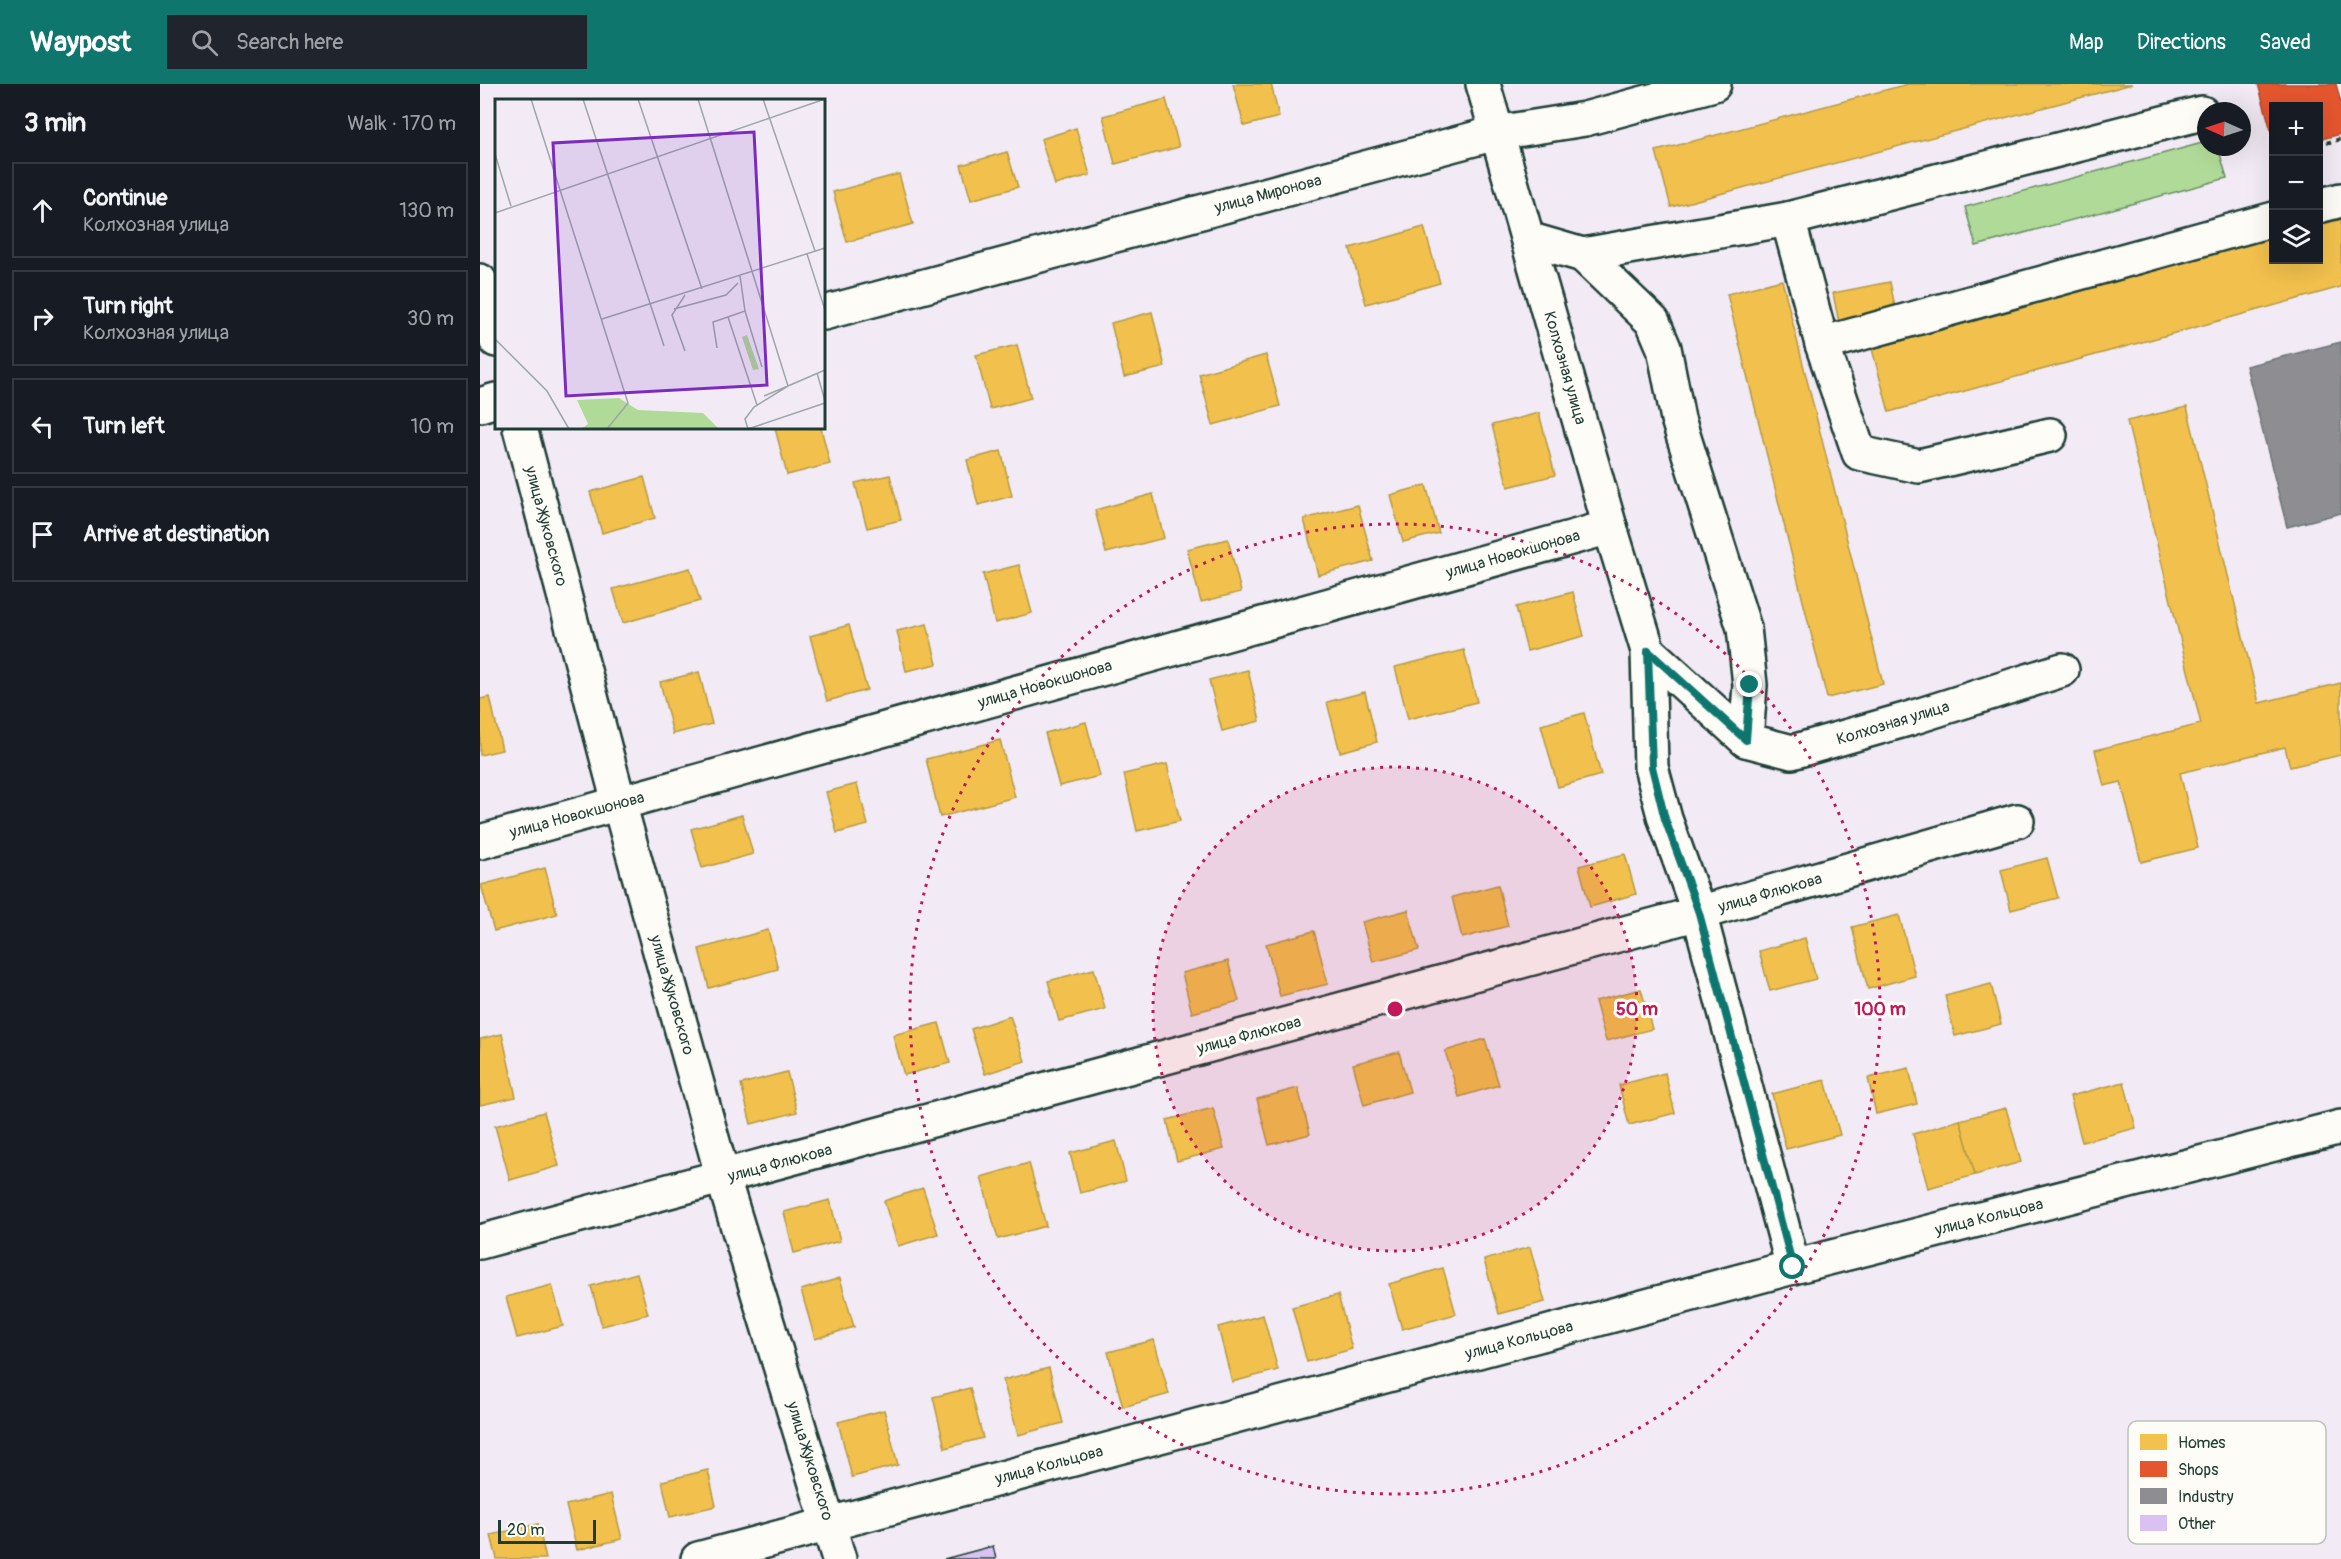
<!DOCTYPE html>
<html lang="en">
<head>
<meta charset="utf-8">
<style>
	:root { --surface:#171b24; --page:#20242c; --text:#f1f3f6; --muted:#9ea1a6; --line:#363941; --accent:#0f766e }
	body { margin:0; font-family:Pangolin,sans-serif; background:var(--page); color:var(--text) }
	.controls { position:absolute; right:18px; top:18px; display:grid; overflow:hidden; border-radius:0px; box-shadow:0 6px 24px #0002 }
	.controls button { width:54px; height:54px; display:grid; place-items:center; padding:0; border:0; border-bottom:2px solid var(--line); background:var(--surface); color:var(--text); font:30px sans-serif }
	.compass { position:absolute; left:1717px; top:18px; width:54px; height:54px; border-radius:50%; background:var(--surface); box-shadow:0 6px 24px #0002; rotate:273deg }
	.scale { position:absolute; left:18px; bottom:15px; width:98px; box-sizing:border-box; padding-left:6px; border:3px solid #1f3d34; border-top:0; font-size:16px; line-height:21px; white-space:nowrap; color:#1f3d34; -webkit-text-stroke:4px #fdfcf7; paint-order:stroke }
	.stop { position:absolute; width:18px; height:18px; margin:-14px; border:4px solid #0f766e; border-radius:50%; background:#fff }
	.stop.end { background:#0f766e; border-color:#fff; box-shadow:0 2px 6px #0008 }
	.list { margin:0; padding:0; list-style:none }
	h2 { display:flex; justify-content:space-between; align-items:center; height:78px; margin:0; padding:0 24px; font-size:26px }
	h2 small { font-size:20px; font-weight:400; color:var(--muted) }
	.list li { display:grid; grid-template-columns:39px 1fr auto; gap:18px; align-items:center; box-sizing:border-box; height:96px; margin:0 12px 12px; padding:0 12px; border:2px solid var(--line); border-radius:0px }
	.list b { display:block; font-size:22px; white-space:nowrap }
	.list p { margin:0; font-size:20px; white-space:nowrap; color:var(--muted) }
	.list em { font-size:20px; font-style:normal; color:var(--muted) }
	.icon { flex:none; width:33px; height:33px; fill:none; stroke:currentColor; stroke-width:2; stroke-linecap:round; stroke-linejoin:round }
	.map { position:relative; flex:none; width:1861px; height:1475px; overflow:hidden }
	header { display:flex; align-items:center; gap:36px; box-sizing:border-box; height:84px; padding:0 30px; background:var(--accent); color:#fff }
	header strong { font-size:28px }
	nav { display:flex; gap:33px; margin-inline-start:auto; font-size:21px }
	.search { width:420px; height:54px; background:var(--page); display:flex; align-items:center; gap:15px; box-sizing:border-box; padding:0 21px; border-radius:0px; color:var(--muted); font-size:22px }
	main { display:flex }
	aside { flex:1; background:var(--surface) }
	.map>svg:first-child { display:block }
	.green { fill:#b0da97; stroke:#688c66; stroke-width:1.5 }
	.homes { fill:#f2c14e; stroke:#b39946; stroke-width:1.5 }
	.shops { fill:#e4572e; stroke:#a94f30; stroke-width:1.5 }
	.industry { fill:#8d8d92; stroke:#6c7576; stroke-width:1.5 }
	.building { fill:#d9c2f2; stroke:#1f3d34; stroke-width:1.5 }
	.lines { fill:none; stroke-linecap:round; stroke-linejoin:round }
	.minor-casing { stroke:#1f3d34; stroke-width:38 }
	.path { stroke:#1f3d34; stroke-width:4; stroke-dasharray:4.5 4.5; stroke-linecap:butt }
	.minor { stroke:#fdfcf7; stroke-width:33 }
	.route { stroke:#0f766e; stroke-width:8 }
	.ring { fill:none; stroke:#c2185b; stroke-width:3; stroke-dasharray:3 6 }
	.labels { text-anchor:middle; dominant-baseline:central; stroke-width:6; stroke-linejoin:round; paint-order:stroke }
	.street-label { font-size:16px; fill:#1f3d34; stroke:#fdfcf7 }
	.inset-road { fill:none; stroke:#9ea5a8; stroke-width:1.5 }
	.view { fill:#7b2cbf; fill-opacity:0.15; stroke:#7b2cbf; stroke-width:3 }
	.inset-edge { fill:none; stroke:#1f3d34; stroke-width:3 }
	.key { fill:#fdfcf7; stroke:#bac3bc; stroke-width:1.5 }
	.key-label { font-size:16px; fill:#1f3d34 }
	.centre { fill:#c2185b; stroke:#fdfcf7; stroke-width:3 }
	.ring-label { font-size:18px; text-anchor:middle; font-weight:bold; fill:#c2185b; stroke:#fdfcf7; stroke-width:6; stroke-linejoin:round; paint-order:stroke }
</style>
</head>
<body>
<header>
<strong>Waypost</strong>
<div class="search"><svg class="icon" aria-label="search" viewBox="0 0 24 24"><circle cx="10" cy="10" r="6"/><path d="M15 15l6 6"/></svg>Search here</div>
<nav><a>Map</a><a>Directions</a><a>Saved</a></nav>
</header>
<main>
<aside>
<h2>3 min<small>Walk · 170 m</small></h2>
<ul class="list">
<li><svg class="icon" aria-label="ahead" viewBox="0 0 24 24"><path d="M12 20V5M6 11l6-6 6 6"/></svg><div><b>Continue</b><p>Колхозная улица</p></div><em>130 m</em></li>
<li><svg class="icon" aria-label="right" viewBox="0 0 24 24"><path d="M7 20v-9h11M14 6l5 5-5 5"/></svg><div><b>Turn right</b><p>Колхозная улица</p></div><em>30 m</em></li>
<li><svg class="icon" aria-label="left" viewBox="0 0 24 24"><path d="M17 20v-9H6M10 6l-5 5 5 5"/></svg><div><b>Turn left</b></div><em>10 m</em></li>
<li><svg class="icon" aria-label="arrive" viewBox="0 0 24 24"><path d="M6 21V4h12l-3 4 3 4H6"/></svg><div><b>Arrive at destination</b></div></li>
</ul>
</aside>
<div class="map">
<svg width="1861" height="1475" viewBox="0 0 1861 1475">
	<rect width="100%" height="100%" fill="#f2ebf6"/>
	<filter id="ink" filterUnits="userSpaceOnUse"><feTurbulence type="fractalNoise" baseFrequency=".0167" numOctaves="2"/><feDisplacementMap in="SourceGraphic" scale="12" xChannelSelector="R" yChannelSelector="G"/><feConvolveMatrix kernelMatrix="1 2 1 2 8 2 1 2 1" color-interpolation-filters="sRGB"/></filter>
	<g filter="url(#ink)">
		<polygon class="green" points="1726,58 1726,63 1738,63 1747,94 1496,162 1485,123"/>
		<g class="homes">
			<polygon points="753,0 791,0 799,33 764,42"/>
			<polygon points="1428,0 1652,0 1191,123 1176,67"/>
			<polygon points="686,15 699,63 635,80 623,32"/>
			<polygon points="596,44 610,91 575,101 561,55"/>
			<polygon points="527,68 538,103 491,116 481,81"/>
			<polygon points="419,90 433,140 367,158 353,108"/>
			<polygon points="1861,135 1861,203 1409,328 1392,265 1794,153 1794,176 1838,176 1838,141"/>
			<polygon points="944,143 960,199 886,220 870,164"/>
			<polygon points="1302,196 1403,600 1347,614 1247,210"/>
			<polygon points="1410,198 1416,228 1359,239 1353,209"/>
			<polygon points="672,228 685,283 644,293 631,239"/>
			<polygon points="537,261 551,314 510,325 496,271"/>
			<polygon points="786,271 800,322 733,341 719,290"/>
			<polygon points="1707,323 1779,619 1861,599 1861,671 1810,683 1805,663 1700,689 1718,764 1661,778 1641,698 1624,702 1615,666 1721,640 1647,337"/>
			<polygon points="1059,329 1075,391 1028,403 1012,341"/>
			<polygon points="295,344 341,344 350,380 307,391"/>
			<polygon points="521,367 532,412 498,421 487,376"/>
			<polygon points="410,391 421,436 387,444 375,399"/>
			<polygon points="164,393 175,434 122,449 110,408"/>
			<polygon points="946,401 959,449 923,458 910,411"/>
			<polygon points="673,410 684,454 626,469 615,426"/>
			<polygon points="878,421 893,477 838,491 824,435"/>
			<polygon points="748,455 761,508 721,518 707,465"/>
			<polygon points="539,481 552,529 515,539 503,490"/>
			<polygon points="210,484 220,517 143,539 133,505"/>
			<polygon points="1093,508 1104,552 1047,567 1036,523"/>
			<polygon points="447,540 457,580 426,587 417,547"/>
			<polygon points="369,541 387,606 347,617 330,552"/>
			<polygon points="984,566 997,618 928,635 915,583"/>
			<polygon points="768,586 780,637 742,647 729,596"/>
			<polygon points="219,588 232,640 193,650 180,598"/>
			<polygon points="885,608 897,658 860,668 847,618"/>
			<polygon points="10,613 22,666 0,671 0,615"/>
			<polygon points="1104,629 1121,691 1078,703 1061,641"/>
			<polygon points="606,638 620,692 579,702 565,649"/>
			<polygon points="520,656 535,713 460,733 446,675"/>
			<polygon points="687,680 700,737 657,747 644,690"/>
			<polygon points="377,700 388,741 357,749 346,708"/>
			<polygon points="262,731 273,770 222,784 211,745"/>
			<polygon points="1145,770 1156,810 1110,823 1099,782"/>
			<polygon points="1567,774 1578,814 1531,826 1521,786"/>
			<polygon points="65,784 77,830 14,847 1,801"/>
			<polygon points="1018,801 1028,842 982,854 972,813"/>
			<polygon points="928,826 939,866 893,878 882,838"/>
			<polygon points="1419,831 1435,892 1388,905 1372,843"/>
			<polygon points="288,846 298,885 229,904 219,865"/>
			<polygon points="834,847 848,900 800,912 786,860"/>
			<polygon points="1325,854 1336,895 1290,907 1279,867"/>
			<polygon points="748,877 759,917 712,929 702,889"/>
			<polygon points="614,885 625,925 579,937 568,897"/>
			<polygon points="1511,900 1521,940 1475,952 1465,912"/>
			<polygon points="1161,905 1172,945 1126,957 1115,917"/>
			<polygon points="530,932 545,977 505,990 491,945"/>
			<polygon points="459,939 470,979 424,991 413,951"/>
			<polygon points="22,950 36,1013 0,1021 0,955"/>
			<polygon points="1005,955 1019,1001 979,1013 965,967"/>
			<polygon points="919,968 930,1008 884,1021 873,980"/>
			<polygon points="1429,984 1437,1020 1396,1030 1388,994"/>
			<polygon points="307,988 317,1028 271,1040 261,1000"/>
			<polygon points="1185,989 1195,1029 1149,1041 1139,1001"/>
			<polygon points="1345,996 1360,1051 1306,1065 1292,1010"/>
			<polygon points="1644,998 1656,1044 1602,1058 1590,1012"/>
			<polygon points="818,1004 830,1050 789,1061 777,1015"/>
			<polygon points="733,1024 744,1065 697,1077 687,1036"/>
			<polygon points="1526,1024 1541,1078 1495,1091 1480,1036"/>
			<polygon points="64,1028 79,1082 30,1096 15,1042"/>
			<polygon points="1480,1036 1495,1091 1448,1104 1433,1050"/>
			<polygon points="636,1057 646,1097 600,1109 590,1069"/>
			<polygon points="549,1079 566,1142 518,1155 501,1093"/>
			<polygon points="443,1104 458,1150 418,1162 404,1117"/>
			<polygon points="350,1116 360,1157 314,1169 304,1128"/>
			<polygon points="1050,1163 1065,1218 1019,1230 1004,1176"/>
			<polygon points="963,1184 976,1230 922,1245 909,1200"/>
			<polygon points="157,1189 168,1230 122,1242 111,1202"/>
			<polygon points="360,1194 374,1243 335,1255 321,1206"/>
			<polygon points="72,1201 83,1242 37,1254 26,1213"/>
			<polygon points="858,1211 872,1265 827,1278 812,1223"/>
			<polygon points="783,1231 798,1286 752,1298 738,1243"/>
			<polygon points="674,1256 689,1310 643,1323 628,1268"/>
			<polygon points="569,1284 583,1339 538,1351 523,1296"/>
			<polygon points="490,1304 503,1354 465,1364 453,1313"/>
			<polygon points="404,1326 418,1381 372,1393 358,1338"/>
			<polygon points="228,1386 236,1422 190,1433 182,1397"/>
			<polygon points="131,1410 142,1455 97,1466 86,1421"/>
			<polygon points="58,1440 66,1475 17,1475 11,1451"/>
		</g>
		<polygon class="shops" points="1778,0 1856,0 1861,19 1861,50 1838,56 1838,22 1794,22 1794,57"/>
		<polygon class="industry" points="1861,258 1861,429 1807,443 1766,282"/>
		<polygon class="building" points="513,1462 516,1475 464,1475"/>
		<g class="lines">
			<defs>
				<g id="minor">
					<polyline points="1003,0 1130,443 1168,567 1171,683 1185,735 1219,829 1313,1183"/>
					<polyline points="1838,122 1861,116"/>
					<polyline points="1308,135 1722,29"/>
					<polyline points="1048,155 1103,171 1308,135 1342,260 1794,135"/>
					<polyline points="1103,171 1173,238 1184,264 1198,335 1264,544 1270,601 1266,656"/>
					<polyline points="0,197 16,256"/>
					<polyline points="344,229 1016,49 1105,35 1234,0"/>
					<polyline points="1342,260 1379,369 1439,382 1570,351"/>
					<polyline points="0,321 16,316"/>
					<polyline points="40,344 139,719 243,1094 359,1475"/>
					<polyline points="1168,567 1266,656 1312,668 1428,635 1582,586"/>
					<polyline points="0,758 1130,443"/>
					<polyline points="0,1158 1219,829 1537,737"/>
					<polyline points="218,1475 1313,1183 1861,1043"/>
				</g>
			</defs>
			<use href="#minor" class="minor-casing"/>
			<polyline class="path" points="1838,61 1861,55"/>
			<use href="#minor" class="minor"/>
		</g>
	</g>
	<g class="lines" filter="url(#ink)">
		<polyline class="route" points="1270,601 1266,656 1168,567 1172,683 1185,735 1219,829 1313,1183"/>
	</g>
	<circle cx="915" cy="925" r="242" fill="#c2185b" fill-opacity=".12"/>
	<g class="ring">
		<circle cx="915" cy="925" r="242"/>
		<circle cx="915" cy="925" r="485"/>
	</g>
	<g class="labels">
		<g class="street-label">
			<text transform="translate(788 110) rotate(-15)">улица Миронова</text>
			<text transform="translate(1085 284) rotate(74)">Колхозная улица</text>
			<text transform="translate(66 442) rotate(75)">улица Жуковского</text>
			<text transform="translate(1033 470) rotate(-16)">улица Новокшонова</text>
			<text transform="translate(565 600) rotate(-16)">улица Новокшонова</text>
			<text transform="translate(1413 639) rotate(-17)">Колхозная улица</text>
			<text transform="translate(97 731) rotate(-15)">улица Новокшонова</text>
			<text transform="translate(1290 809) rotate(-16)">улица Флюкова</text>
			<text transform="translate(192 911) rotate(74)">улица Жуковского</text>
			<text transform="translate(769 951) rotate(-15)">улица Флюкова</text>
			<text transform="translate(300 1079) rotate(-15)">улица Флюкова</text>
			<text transform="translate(1509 1133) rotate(-14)">улица Кольцова</text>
			<text transform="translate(1039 1256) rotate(-15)">улица Кольцова</text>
			<text transform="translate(330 1377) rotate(73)">улица Жуковского</text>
			<text transform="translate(569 1381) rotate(-15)">улица Кольцова</text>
		</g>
	</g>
	<g transform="translate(15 15)">
		<rect width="330" height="330" fill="#f2ebf6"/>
		<path d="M252 236 264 270 258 271 247 238ZM124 299 143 311 208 314 224 330H86L93 325 82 301Z" fill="#b0da97"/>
		<path class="inset-road" d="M36 0 133 304 112 330M88 0 169 247M143 0 207 190M203 0 293 287 269 297M268 0 320 152M0 55 16 107M0 114 330 0M312 155 330 211M245 177 250 212 233 218 262 306M190 196 177 216 190 252M179 210 231 196 243 184M250 212 267 268M107 220 330 149M0 240 52 292 74 330M222 249 218 223 233 218M330 271 293 287 259 308 250 320 253 330 330 304M322 274 330 302"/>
		<path class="view" d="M259 33 272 286 71 297 58 44Z"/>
		<rect width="330" height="330" class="inset-edge"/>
	</g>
	<rect x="1648" y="1337" width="198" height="123" rx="9" class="key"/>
	<rect x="1660" y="1350" width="27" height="16" fill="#f2c14e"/>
	<rect x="1660" y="1377" width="27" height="16" fill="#e4572e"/>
	<rect x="1660" y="1404" width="27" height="16" fill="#8d8d92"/>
	<rect x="1660" y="1431" width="27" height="16" fill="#d9c2f2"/>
	<g class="key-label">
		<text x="1698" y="1364">Homes</text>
		<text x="1698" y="1391">Shops</text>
		<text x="1698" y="1418">Industry</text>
		<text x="1698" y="1445">Other</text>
	</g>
	<circle cx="915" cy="925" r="9" class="centre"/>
	<g class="ring-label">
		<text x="1157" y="931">50 m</text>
		<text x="1400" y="931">100 m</text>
	</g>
</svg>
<div class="controls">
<button>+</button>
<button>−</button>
<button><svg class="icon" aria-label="layers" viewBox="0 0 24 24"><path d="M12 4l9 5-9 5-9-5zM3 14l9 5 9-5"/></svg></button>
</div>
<svg class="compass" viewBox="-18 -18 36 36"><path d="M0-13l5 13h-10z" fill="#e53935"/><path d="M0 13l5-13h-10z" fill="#9ea1a6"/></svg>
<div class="scale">20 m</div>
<div class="stop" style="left:1313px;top:1183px"></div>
<div class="stop end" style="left:1270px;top:601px"></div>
</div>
</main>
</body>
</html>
